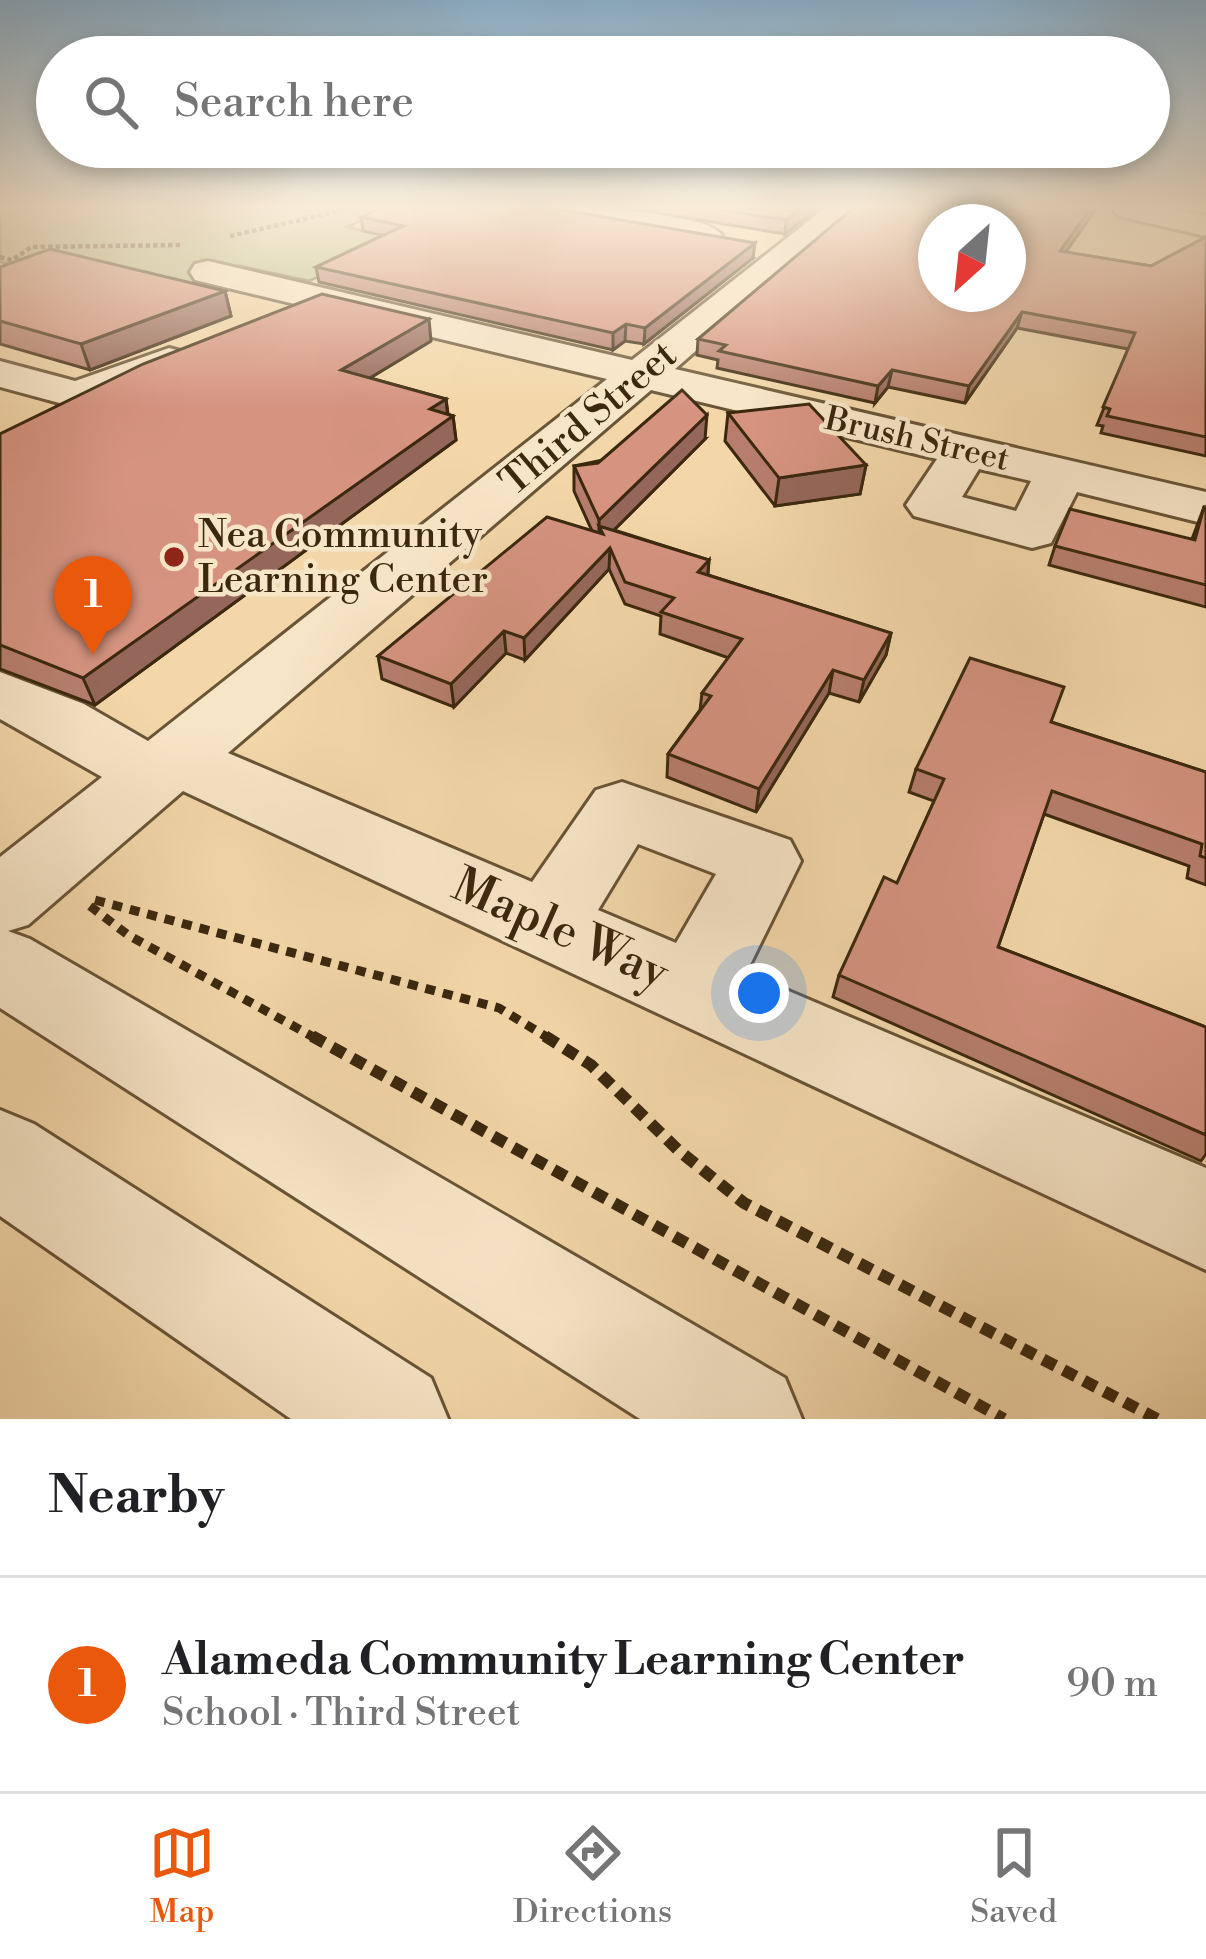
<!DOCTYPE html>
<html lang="en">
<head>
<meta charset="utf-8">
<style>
	:root { --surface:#fff; --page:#f6f6f6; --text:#202124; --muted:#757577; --line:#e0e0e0; --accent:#ea580c }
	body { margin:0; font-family:"Libre Bodoni",serif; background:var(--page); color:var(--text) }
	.compass { position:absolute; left:918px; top:204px; width:108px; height:108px; border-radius:50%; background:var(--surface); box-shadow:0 6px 18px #0003; rotate:207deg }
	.you { position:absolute; left:759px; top:993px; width:42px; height:42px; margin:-30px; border:9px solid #fff; border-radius:50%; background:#1a73e8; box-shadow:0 0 0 18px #1a73e833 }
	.badge { display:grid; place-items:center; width:78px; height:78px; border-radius:50%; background:var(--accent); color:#fff; font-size:39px; font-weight:700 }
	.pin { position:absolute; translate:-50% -99px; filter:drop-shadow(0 3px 6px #0008) }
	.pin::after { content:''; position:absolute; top:63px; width:42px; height:36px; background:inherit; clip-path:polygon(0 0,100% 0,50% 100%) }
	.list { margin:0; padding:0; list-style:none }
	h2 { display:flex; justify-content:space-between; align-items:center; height:156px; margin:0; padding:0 48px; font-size:51px }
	h2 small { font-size:39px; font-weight:400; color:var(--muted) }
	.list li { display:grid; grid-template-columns:78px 1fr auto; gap:36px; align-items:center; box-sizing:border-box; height:216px; padding:0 48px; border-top:3px solid var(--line) }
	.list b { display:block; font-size:45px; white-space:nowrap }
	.list p { margin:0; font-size:39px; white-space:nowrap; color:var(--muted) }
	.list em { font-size:39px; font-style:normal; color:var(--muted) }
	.icon { flex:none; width:66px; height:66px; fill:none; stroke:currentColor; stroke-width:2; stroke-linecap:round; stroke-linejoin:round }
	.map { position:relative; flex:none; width:1206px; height:1419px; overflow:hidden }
	.search { position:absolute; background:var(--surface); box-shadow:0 6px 18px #0003; left:36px; right:36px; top:36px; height:132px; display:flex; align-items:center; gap:30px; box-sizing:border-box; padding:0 42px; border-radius:66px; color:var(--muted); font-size:45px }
	.sheet { height:372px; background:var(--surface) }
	nav { display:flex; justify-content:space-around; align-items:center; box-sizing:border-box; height:168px; border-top:3px solid var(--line); background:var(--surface); font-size:33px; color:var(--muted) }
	nav a { display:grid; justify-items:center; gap:6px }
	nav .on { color:var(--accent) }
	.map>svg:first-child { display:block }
	.green { fill:#b5bf8c; stroke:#78744e; stroke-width:3 }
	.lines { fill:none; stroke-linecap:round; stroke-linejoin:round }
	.minor-casing { stroke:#695436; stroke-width:6 }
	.path-far2 { stroke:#3b280f; stroke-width:4.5; stroke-dasharray:4.5 3; stroke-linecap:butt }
	.path-far1 { stroke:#3b280f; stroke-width:9; stroke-dasharray:10 8; stroke-linecap:butt }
	.path { stroke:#3b280f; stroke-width:12; stroke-dasharray:14 9; stroke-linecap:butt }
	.minor { fill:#f7e5c7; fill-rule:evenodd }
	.wall { fill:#b77e6e; stroke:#3b280f; stroke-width:3 }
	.shaded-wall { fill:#95675a; stroke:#3b280f; stroke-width:3 }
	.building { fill:#d59380; stroke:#3b280f; stroke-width:3; fill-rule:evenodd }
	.poi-dot { fill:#8f2418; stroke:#f7e5c7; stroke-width:4.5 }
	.labels { text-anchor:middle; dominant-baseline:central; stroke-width:9; stroke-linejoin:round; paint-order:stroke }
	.far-street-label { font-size:33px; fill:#3b280f; stroke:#f7e5c7 }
	.street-label { font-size:39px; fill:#3b280f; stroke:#f7e5c7 }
	.poi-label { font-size:39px; fill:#3b280f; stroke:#f7e5c7; text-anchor:start }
	.near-street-label { font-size:48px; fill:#3b280f; stroke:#f7e5c7 }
</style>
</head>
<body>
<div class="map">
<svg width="1206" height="1419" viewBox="0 0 1206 1419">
	<rect width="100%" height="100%" fill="#f3d7a9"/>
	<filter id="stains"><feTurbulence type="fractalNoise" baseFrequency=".00167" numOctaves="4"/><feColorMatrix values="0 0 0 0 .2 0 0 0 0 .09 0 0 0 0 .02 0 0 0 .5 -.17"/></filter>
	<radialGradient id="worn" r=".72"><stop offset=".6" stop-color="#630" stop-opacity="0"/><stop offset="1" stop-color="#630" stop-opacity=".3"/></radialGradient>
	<polygon class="green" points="0,209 387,209 347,227 399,239 309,281 239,266 175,295 0,262"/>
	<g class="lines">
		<defs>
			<g id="minor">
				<path d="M542 209C577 208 700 209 722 235L705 245 558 218Z"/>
				<path d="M824 209H859L675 369 1206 492V524L1077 492 1051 543 1032 548 914 516 906 505 937 459 651 390 228 753 532 882 596 790 622 782 790 840 801 861 746 973 1206 1168V1270L183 791 28 925 8 931 30 939 785 1378 802 1419H640L0 1008V857L102 777 0 719V672L84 704 148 741 607 379 195 280 190 272 195 264 208 261 632 360ZM979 469 1031 481 1016 511 962 497ZM638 844 716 874 676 943 598 910Z"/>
				<polygon points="1113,209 1171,209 1206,216 1206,236 1118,216"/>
				<polygon points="169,348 184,352 190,361 184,370 78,408 0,387 0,361 75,381"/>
				<polygon points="0,1110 34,1124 431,1378 448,1419 291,1419 0,1216"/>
			</g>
		</defs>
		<use href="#minor" class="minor-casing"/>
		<g class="path-far2">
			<polyline points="230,236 348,209"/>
			<polyline points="0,257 12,260 31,247 180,245"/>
		</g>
		<g class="path-far1">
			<polyline points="95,900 499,1008 550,1039"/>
			<polyline points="90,906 128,935 317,1039"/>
		</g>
		<g class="path">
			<polyline points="312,1036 1004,1419"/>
			<polyline points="545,1036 591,1065 678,1150 744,1203 1157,1419"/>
		</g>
		<use href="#minor" class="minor"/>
	</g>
	<g class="wall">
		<polygon points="634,209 817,209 785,234"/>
		<polygon points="361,217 753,258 644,344 625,341 613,350 319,282 316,267 383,235 363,231"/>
		<polygon points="1206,237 1206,456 1101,433 1103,426 1097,425 1128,349 1017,328 965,403 888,387 875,403 717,368 718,360 697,355 698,339 1065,252 1151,266"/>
		<polygon points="0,267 225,291 231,316 90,370 0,344"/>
		<polygon points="431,341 370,378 446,399 448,414 453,416 456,440 95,705 0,669 0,434"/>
		<polygon points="728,413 866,465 860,494 775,506 725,441"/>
		<polygon points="705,439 614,530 709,560 708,575 891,633 886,655 859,702 829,693 756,812 667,777 668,754 700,710 702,693 729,658 660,634 661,616 625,604 609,569 525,660 506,653 454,707 382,679 378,656 592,531 574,491 574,466"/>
		<polygon points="1204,507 1206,507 1206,607 1049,565 1055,546 1192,539"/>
		<polygon points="1051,722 1206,772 1206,885 1187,878 1189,866 1044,814 998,947 1206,1027 1206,1154 1201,1161 833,997 839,975 897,883 934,801 909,792 916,769"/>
	</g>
	<g class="shaded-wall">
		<polygon points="801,209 817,209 785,234 786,220"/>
		<polygon points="1090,209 1096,209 1056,266 1060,251"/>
		<polygon points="755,243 753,258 644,344 645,328"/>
		<polygon points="225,291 231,316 90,370 81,344"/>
		<polygon points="1022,312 1017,328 965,403 969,386"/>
		<polygon points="429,319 431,341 345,393 341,370"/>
		<polygon points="626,324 625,341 613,350 613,333"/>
		<polygon points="892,370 888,387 875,403 878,386"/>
		<polygon points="446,399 448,419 453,416 456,440 95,705 83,678 430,409"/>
		<polygon points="707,415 705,439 603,541 603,534 599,526 599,546 599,520"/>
		<polygon points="866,465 860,494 775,506 779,478"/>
		<polygon points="610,548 609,569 525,660 524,638"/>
		<polygon points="709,560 707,581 698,572"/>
		<polygon points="504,631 506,653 454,707 451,684"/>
		<polygon points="891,633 886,655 859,702 864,680"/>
		<polygon points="833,670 829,693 756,812 759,789"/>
	</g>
	<g class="building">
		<polygon points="379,209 557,209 755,243 645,328 626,324 613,333 316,267 403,226 361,217"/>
		<polygon points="717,209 801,209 786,220"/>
		<path d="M852 209H1090L1060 251 1151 266 1206 237V437L1107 416 1110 409 1103 407 1135 333 1022 312 969 386 892 370 878 386 719 351 726 345 698 339ZM936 222H1008V294H936Z"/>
		<polygon points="50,249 225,291 81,344 0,321 0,267"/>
		<polygon points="322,294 429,319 341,370 446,399 430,409 453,416 83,678 0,645 0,434 143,364"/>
		<polygon points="682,390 707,415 599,520 574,466 598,463"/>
		<polygon points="809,404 866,465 779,478 728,413"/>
		<polygon points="1204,507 1206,507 1206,585 1055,546 1070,509 1195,540"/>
		<polygon points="547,517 603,534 599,526 709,560 698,572 891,633 864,680 833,670 759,789 668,754 711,696 702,693 742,639 661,612 674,598 625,582 610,548 524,638 504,631 451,684 378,656"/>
		<polygon points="970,658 1064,687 1051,722 1206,772 1206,858 1200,856 1202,844 1052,791 998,947 1206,1027 1206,1135 839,975 884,877 897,883 944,779 916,769"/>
	</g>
	<linearGradient id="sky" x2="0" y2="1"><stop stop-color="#8bb5d3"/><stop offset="0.51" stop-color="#faedd8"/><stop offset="1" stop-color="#faedd8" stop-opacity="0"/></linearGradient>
	<rect width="1206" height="407" fill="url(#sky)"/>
	<circle class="poi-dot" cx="174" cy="557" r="12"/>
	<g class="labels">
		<g class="far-street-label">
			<text transform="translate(917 440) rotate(13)">Brush Street</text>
		</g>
		<g class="street-label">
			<text transform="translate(589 419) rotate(-40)">Third Street</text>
		</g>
		<g class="poi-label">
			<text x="198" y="535">Nea Community<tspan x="198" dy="45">Learning Center</tspan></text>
		</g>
		<g class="near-street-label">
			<text transform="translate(560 930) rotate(24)">Maple Way</text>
		</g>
	</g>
	<rect width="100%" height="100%" filter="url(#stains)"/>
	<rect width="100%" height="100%" fill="url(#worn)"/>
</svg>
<svg class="compass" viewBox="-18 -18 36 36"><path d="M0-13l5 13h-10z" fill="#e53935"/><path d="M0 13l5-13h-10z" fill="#757577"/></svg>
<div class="you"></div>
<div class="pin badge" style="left:93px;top:655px">1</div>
<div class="search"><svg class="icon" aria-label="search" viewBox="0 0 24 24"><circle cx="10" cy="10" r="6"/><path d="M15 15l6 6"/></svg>Search here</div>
</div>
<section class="sheet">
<h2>Nearby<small></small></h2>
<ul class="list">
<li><span class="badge">1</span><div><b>Alameda Community Learning Center</b><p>School · Third Street</p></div><em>90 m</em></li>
</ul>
</section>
<nav>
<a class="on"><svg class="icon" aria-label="map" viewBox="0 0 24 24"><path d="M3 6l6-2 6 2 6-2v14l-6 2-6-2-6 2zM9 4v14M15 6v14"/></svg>Map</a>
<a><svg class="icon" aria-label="directions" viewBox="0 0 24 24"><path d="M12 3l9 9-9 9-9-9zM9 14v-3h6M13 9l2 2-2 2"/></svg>Directions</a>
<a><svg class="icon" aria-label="saved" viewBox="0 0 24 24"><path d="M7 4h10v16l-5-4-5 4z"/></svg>Saved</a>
</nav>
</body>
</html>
